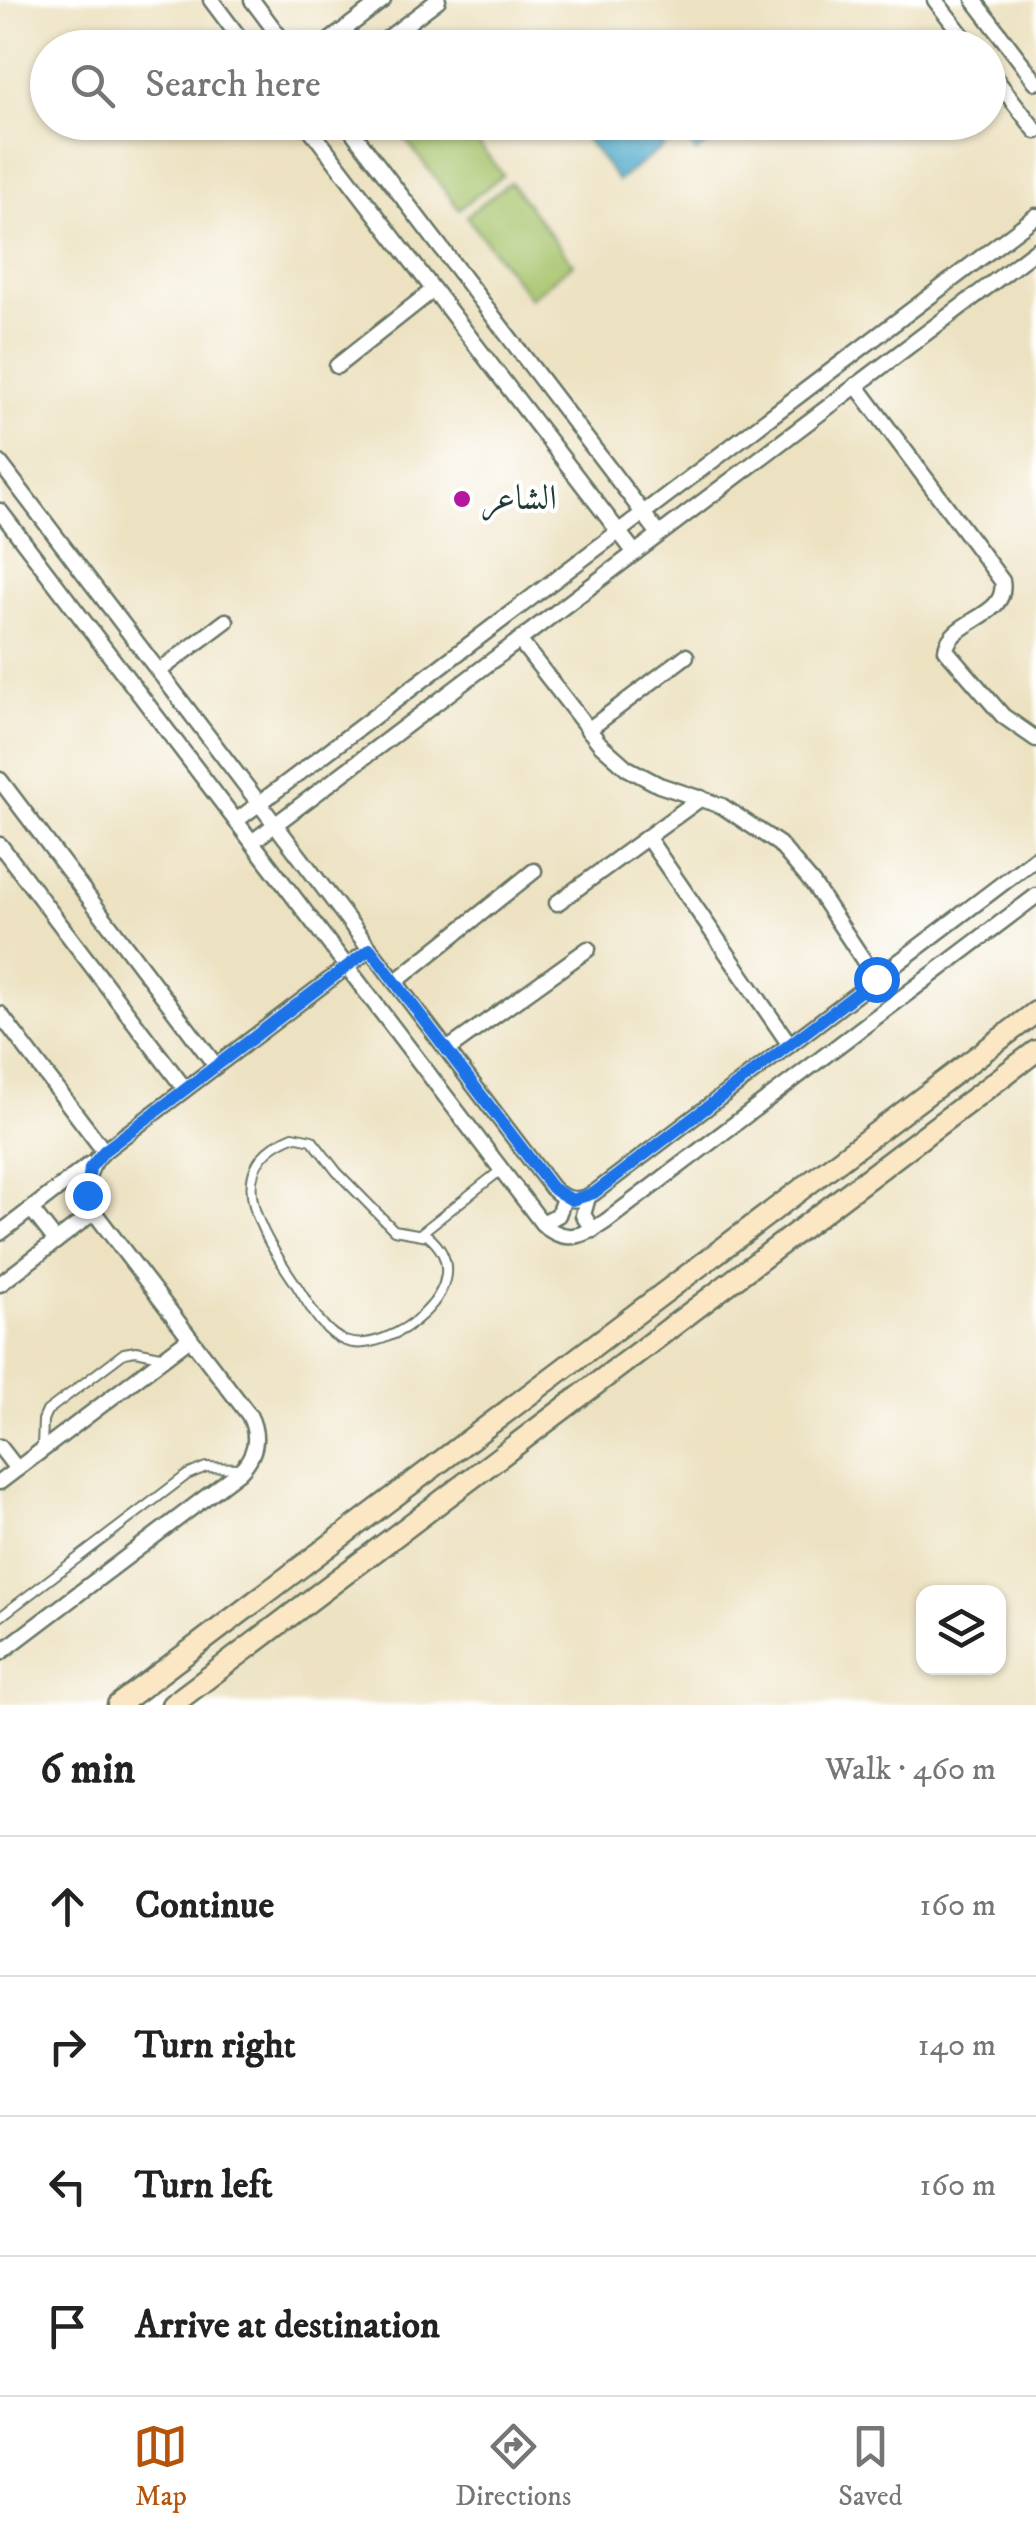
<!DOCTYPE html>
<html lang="en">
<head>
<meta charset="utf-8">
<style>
	:root { --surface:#fff; --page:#f6f6f6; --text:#222; --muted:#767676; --line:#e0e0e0; --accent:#b45309 }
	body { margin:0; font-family:"IM FELL DW Pica",Amiri,serif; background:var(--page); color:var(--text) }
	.controls { position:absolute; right:30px; bottom:30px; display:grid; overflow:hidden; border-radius:20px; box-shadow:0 2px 8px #0004 }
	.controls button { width:90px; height:90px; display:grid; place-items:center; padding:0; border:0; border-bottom:2px solid var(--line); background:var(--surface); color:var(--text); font:50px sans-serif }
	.stop { position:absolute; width:30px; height:30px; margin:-22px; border:8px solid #1a73e8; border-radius:50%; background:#fff }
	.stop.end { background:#1a73e8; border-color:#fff; box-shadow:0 2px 10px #0008 }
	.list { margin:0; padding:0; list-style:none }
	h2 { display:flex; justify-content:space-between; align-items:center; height:130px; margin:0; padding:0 40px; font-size:42px }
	h2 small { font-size:32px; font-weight:400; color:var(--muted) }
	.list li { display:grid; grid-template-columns:65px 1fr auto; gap:30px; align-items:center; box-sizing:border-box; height:140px; padding:0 40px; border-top:2px solid var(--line) }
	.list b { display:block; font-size:38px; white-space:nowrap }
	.list em { font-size:32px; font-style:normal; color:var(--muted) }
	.icon { flex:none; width:55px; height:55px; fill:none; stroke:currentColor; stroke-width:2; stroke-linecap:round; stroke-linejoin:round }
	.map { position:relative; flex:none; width:1036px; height:1705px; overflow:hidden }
	.search { position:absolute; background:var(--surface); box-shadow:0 2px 8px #0004; left:30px; right:30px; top:30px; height:110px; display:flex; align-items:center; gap:25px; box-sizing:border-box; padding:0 35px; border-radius:55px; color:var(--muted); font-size:38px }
	.sheet { height:690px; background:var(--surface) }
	nav { display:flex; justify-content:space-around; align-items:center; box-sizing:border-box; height:140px; border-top:2px solid var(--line); background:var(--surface); font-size:28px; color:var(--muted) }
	nav a { display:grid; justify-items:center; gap:5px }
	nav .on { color:var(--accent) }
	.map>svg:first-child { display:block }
	.green { fill:#a5c269; stroke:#62804e; stroke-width:2.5 }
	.water { fill:#4ba9c9; stroke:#35737e; stroke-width:2.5 }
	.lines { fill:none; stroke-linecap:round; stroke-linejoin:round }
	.lane-casing { stroke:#677665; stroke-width:12 }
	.street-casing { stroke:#677665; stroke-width:19 }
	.secondary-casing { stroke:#677665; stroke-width:25 }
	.lane { stroke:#fff; stroke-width:8 }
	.street { stroke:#fff; stroke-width:14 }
	.secondary { stroke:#fbe7c3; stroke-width:20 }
	.route { stroke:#1a73e8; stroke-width:12 }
	.poi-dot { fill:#b5179e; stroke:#fff; stroke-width:4 }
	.labels { text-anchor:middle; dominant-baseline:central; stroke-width:8; stroke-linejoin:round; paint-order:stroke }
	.poi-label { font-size:35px; fill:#1f3d34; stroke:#fff; text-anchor:start }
</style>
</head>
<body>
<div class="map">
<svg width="1036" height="1705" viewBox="0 0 1036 1705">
	<rect width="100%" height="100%" fill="#fff"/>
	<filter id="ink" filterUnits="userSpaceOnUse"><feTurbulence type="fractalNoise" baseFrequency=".01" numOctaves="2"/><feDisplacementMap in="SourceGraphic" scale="20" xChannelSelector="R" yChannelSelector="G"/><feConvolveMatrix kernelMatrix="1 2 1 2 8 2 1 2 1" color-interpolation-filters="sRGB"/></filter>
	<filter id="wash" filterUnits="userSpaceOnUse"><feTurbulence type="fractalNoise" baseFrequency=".0048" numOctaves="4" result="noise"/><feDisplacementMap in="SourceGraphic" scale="40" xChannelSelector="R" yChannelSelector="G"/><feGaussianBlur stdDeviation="2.25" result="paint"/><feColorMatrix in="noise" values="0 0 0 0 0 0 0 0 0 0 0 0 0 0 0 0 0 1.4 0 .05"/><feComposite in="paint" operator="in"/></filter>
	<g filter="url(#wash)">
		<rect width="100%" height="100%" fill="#ece1c0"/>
		<g class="green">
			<polygon points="402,122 462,123 503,175 459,209 396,127"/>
			<polygon points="510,182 573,264 530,298 466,216"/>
		</g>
		<g class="water">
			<polygon points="574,123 646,123 664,146 618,181"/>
			<polygon points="683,123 712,123 720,134 696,152 677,127"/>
		</g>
	</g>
	<g filter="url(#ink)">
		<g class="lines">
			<defs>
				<g id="lane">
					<path d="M293 1136 312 1140 337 1172 394 1230 428 1236C487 1285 387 1357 345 1341 322 1332 308 1303 295 1283 264 1237 216 1167 293 1136Z"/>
					<polyline points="421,1233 501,1170"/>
					<polyline points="42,1447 43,1420 47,1411 124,1353 136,1351 165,1357"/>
					<polyline points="0,1617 187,1475 206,1467 239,1468"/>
				</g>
				<g id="street">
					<polyline points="211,0 247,48"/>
					<polyline points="252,0 288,48"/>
					<polyline points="935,0 972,48"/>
					<polyline points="974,0 1036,82"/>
					<polyline points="320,48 383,0"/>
					<polyline points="375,48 438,0"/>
					<polyline points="988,69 1036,131"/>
					<polyline points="305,122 635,553"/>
					<polyline points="345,122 659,534"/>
					<polyline points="337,366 433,290"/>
					<path d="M856 385 1002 581C1009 618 950 619 946 650L1003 716 1036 739"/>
					<path d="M0 463 552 1188C565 1201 579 1203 594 1193L1036 858"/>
					<path d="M0 511 542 1223C563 1244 583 1237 605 1222L1036 896"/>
					<polyline points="519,640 600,744 627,768 659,785 722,806 779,844 813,884 876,979"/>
					<polyline points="159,671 226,621"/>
					<polyline points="588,730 686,656"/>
					<polyline points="0,780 216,1066"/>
					<polyline points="236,821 1036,216"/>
					<polyline points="647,837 790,1045"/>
					<polyline points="252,842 1036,250"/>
					<polyline points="0,845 185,1089"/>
					<polyline points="557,903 701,798"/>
					<polyline points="395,982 534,871"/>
					<polyline points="0,1014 104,1151"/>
					<polyline points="447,1050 588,949"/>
					<polyline points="588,1197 583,1215 593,1230"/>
					<polyline points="31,1209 56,1241"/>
					<polyline points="542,1223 558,1215 564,1198"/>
					<polyline points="0,1233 90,1164"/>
					<polyline points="0,1284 94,1212"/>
					<polyline points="0,1447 17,1469"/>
					<polyline points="0,1482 190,1338"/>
					<path d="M0 1653 239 1472C256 1455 260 1437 249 1415L94 1212C82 1190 86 1168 104 1151L370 949"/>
				</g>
				<g id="secondary">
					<polyline points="118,1705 1036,1012"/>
					<polyline points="172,1705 1036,1051"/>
				</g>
			</defs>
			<use href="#lane" class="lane-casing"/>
			<use href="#street" class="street-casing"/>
			<use href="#secondary" class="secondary-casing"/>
			<use href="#lane" class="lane"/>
			<use href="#street" class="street"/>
			<use href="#secondary" class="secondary"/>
		</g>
	</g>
	<g class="lines" filter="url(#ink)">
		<polyline class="route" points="87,1195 90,1168 104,1151 370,949 552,1188 572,1200 594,1193 876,979"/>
	</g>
	<circle class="poi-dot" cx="462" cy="499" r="10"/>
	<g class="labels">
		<g class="poi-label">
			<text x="482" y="499">الشاعر</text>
		</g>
	</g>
</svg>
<div class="controls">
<button><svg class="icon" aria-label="layers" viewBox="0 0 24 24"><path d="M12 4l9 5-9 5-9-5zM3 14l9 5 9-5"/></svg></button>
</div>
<div class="stop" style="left:876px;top:979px"></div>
<div class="stop end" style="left:87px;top:1195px"></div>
<div class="search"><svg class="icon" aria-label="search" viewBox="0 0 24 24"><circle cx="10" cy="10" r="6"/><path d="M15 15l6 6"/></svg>Search here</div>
</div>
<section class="sheet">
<h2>6 min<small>Walk · 460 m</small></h2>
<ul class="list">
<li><svg class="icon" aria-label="ahead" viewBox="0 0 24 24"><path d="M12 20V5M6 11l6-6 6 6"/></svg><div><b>Continue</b></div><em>160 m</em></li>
<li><svg class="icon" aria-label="right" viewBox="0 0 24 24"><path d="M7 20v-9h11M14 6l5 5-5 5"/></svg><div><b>Turn right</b></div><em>140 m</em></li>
<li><svg class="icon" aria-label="left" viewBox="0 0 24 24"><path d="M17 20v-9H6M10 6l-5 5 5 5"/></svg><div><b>Turn left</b></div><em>160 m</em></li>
<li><svg class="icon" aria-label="arrive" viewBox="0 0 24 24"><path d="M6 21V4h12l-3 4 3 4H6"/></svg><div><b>Arrive at destination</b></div></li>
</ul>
</section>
<nav>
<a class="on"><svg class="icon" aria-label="map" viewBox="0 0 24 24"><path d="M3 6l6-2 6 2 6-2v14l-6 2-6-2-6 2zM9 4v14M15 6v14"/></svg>Map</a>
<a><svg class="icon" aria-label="directions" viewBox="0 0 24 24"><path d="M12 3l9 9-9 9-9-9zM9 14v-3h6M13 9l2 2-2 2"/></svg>Directions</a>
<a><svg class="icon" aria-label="saved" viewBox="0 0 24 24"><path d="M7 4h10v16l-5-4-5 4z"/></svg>Saved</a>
</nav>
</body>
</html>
